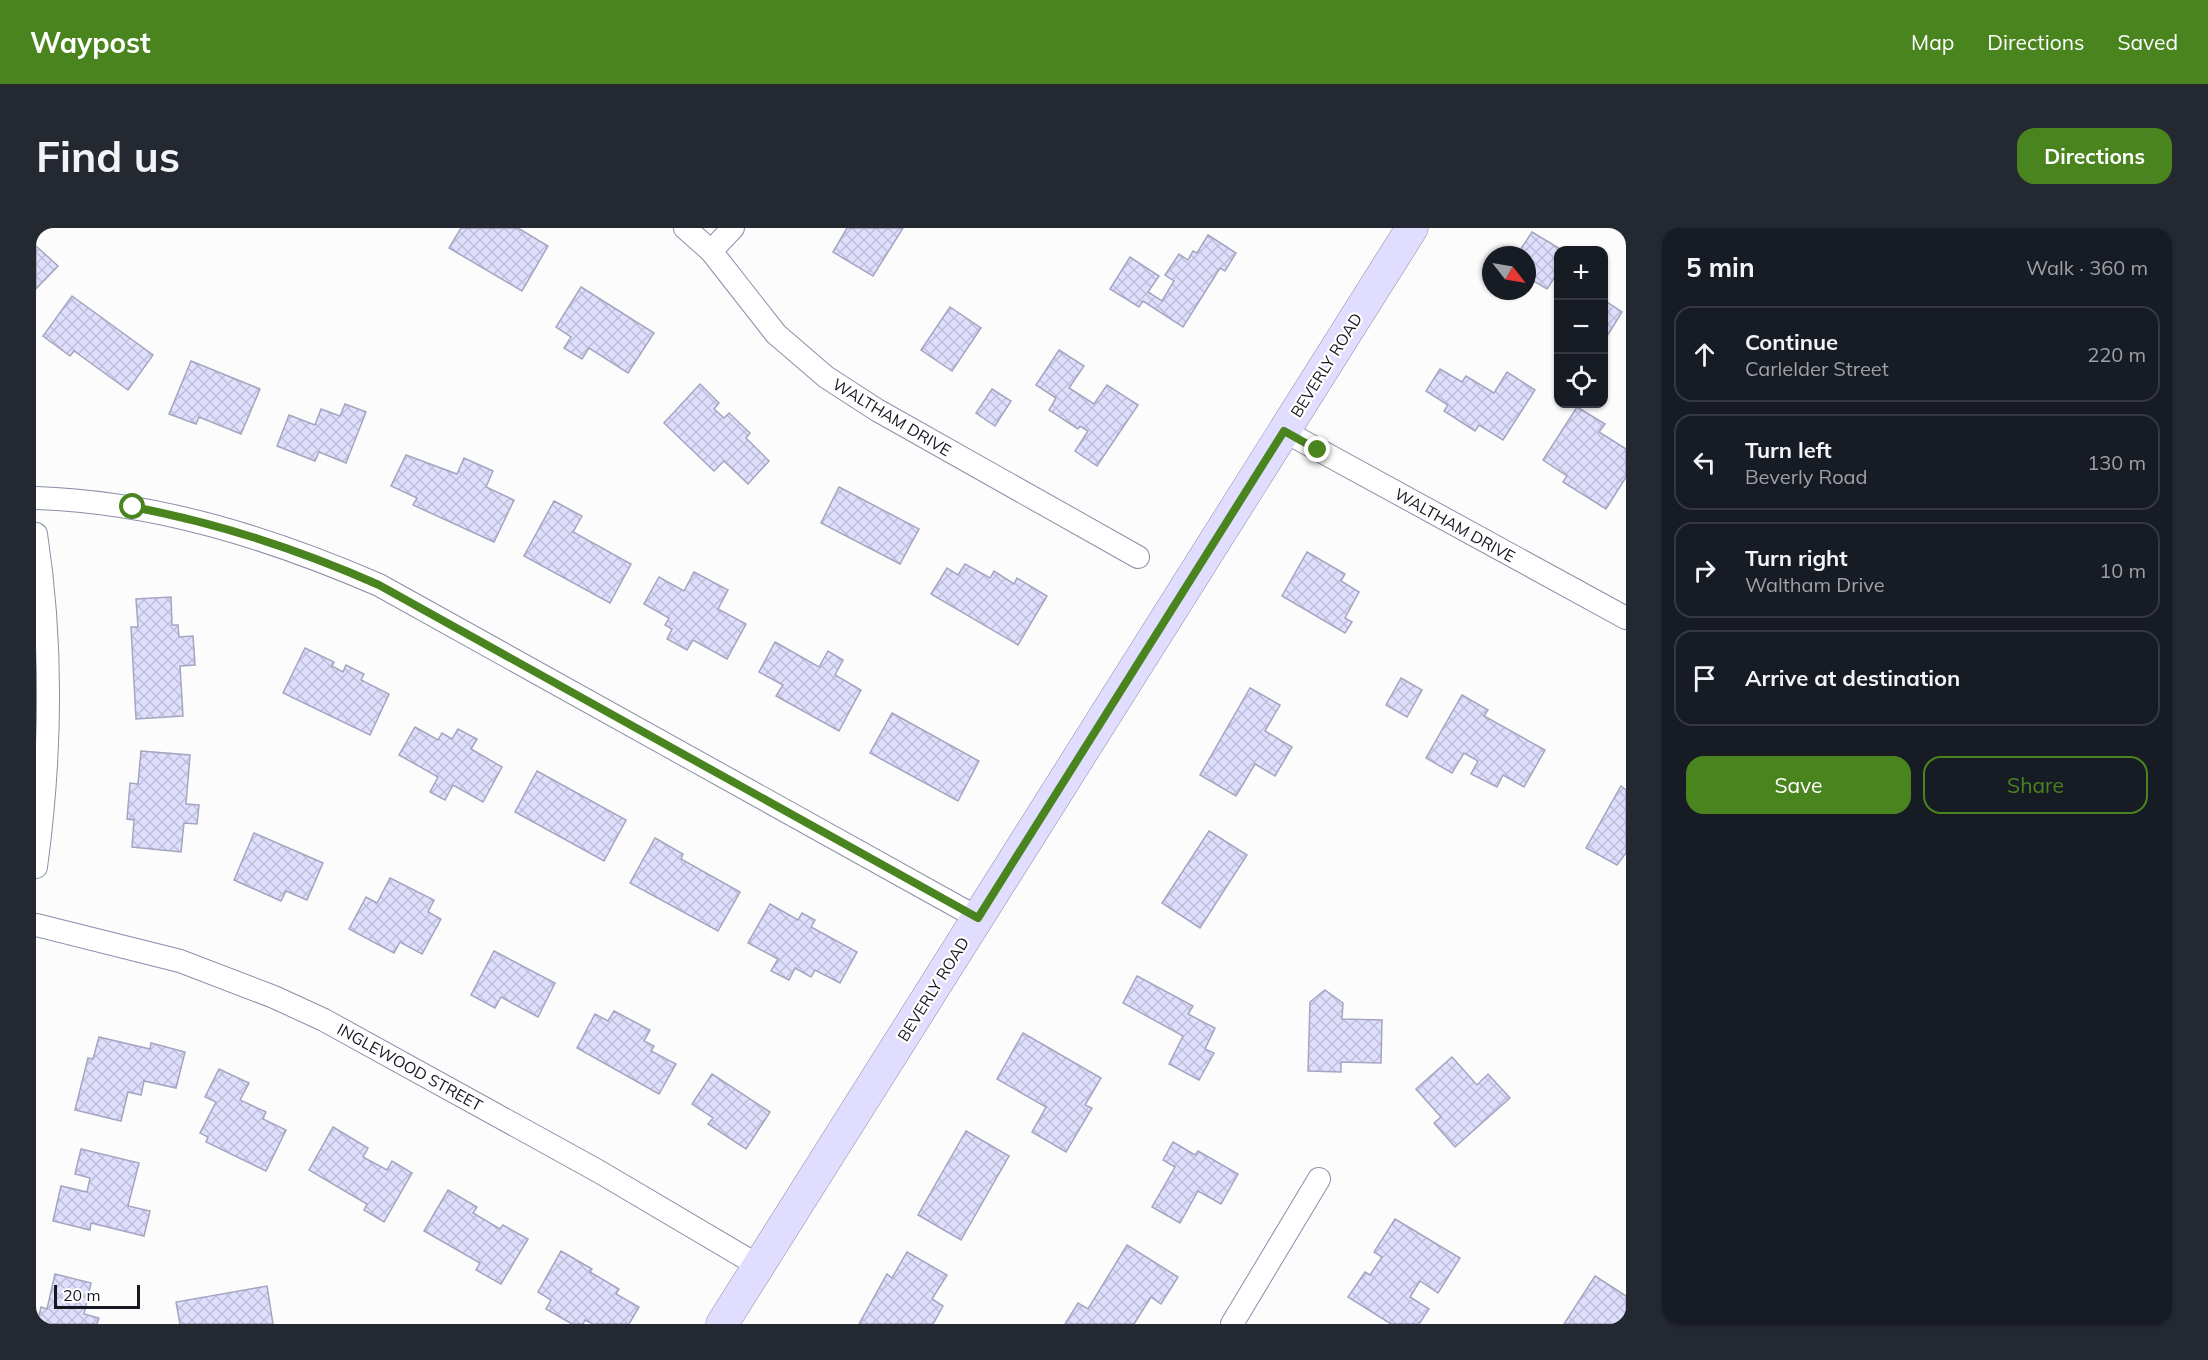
<!DOCTYPE html>
<html lang="en">
<head>
<meta charset="utf-8">
<style>
	:root { --surface:#171b24; --page:#242831; --text:#f1f3f6; --muted:#9ea1a6; --line:#363941; --accent:#4a841f }
	body { margin:0; font-family:Mulish,sans-serif; background:var(--page); color:var(--text) }
	.controls { position:absolute; right:18px; top:18px; display:grid; overflow:hidden; border-radius:12px; box-shadow:0 2px 4px #0004 }
	.controls button { width:54px; height:54px; display:grid; place-items:center; padding:0; border:0; border-bottom:2px solid var(--line); background:var(--surface); color:var(--text); font:30px sans-serif }
	.compass { position:absolute; left:1446px; top:18px; width:54px; height:54px; border-radius:50%; background:var(--surface); box-shadow:0 2px 4px #0004; rotate:121deg }
	.scale { position:absolute; left:18px; bottom:15px; width:86px; box-sizing:border-box; padding-left:6px; border:3px solid #171721; border-top:0; font-size:16px; line-height:21px; white-space:nowrap; color:#171721; -webkit-text-stroke:4px #fff; paint-order:stroke }
	.stop { position:absolute; width:18px; height:18px; margin:-14px; border:4px solid #4a841f; border-radius:50%; background:#fff }
	.stop.end { background:#4a841f; border-color:#fff; box-shadow:0 2px 6px #0008 }
	.list { margin:0; padding:0; list-style:none }
	h2 { display:flex; justify-content:space-between; align-items:center; height:78px; margin:0; padding:0 24px; font-size:26px }
	h2 small { font-size:20px; font-weight:400; color:var(--muted) }
	.list li { display:grid; grid-template-columns:39px 1fr auto; gap:18px; align-items:center; box-sizing:border-box; height:96px; margin:0 12px 12px; padding:0 12px; border:2px solid var(--line); border-radius:18px }
	.list b { display:block; font-size:22px; white-space:nowrap }
	.list p { margin:0; font-size:20px; white-space:nowrap; color:var(--muted) }
	.list em { font-size:20px; font-style:normal; color:var(--muted) }
	.actions { display:flex; gap:12px; padding:18px 24px }
	.actions a { flex:1; padding:14px 0; border:2px solid var(--accent); border-radius:18px; text-align:center; font-size:21px; color:var(--accent) }
	.actions .main { background:var(--accent); color:#fff }
	.icon { flex:none; width:33px; height:33px; fill:none; stroke:currentColor; stroke-width:2; stroke-linecap:round; stroke-linejoin:round }
	.map { position:relative; flex:none; width:1590px; height:1096px; overflow:hidden; border-radius:18px }
	header { display:flex; align-items:center; gap:36px; box-sizing:border-box; height:84px; padding:0 30px; background:var(--accent); color:#fff }
	header strong { font-size:28px }
	nav { display:flex; gap:33px; margin-inline-start:auto; font-size:21px }
	.intro { display:flex; align-items:center; justify-content:space-between; box-sizing:border-box; height:144px; padding:0 36px }
	h1 { margin:0; font-size:42px }
	.button { padding:15px 27px; border-radius:18px; background:var(--accent); color:#fff; font-size:21px; font-weight:700 }
	main { display:flex; gap:36px; padding:0 36px }
	aside { flex:1; background:var(--surface); border-radius:18px; box-shadow:0 2px 4px #0004 }
	.map>svg:first-child { display:block }
	.building { fill:url(#building-cross-hatch); stroke:#a5a5c2; stroke-width:1.5 }
	.lines { fill:none; stroke-linecap:round; stroke-linejoin:round }
	.street-casing { stroke:#8d8da9; stroke-width:24 }
	.secondary-casing { stroke:#8d8da9; stroke-width:33 }
	.street { stroke:#fff; stroke-width:22 }
	.secondary { stroke:#e0ddfe; stroke-width:32 }
	.route { stroke:#4a841f; stroke-width:8 }
	.labels { text-anchor:middle; dominant-baseline:central; stroke-width:4.5; stroke-linejoin:round; paint-order:stroke }
	.street-label { font-size:16px; fill:#171721; stroke:#fff }
</style>
</head>
<body>
<header>
<strong>Waypost</strong>
<nav><a>Map</a><a>Directions</a><a>Saved</a></nav>
</header>
<div class="intro"><h1>Find us</h1><a class="button">Directions</a></div>
<main>
<div class="map">
<svg width="1590" height="1096" viewBox="0 0 1590 1096">
	<defs>
		<pattern id="building-cross-hatch" width="8" height="8" patternUnits="userSpaceOnUse" patternTransform="scale(1.5)"><rect width="8" height="8" fill="#dedefd"/><path d="M0 0l8 8M0 8l8-8" fill="none" stroke="#bebed9"/></pattern>
	</defs>
	<rect width="100%" height="100%" fill="#fcfcfc"/>
	<g class="building">
		<polygon points="425,0 482,0 512,18 486,63 413,20"/>
		<polygon points="811,0 867,0 837,48 797,24"/>
		<polygon points="1496,4 1526,22 1522,22 1522,44 1511,61 1491,49 1491,27 1481,27"/>
		<polygon points="1172,7 1200,25 1189,43 1184,40 1147,99 1107,73 1103,79 1074,61 1094,29 1123,48 1112,64 1126,73 1138,53 1129,47 1143,26 1152,32 1157,23 1161,25"/>
		<polygon points="0,18 22,38 0,61"/>
		<polygon points="545,59 618,105 592,145 553,120 546,131 528,120 535,109 520,99"/>
		<polygon points="36,68 117,127 92,162 38,123 34,128 7,108"/>
		<polygon points="1568,72 1586,84 1568,113"/>
		<polygon points="914,79 945,100 916,143 885,122"/>
		<polygon points="1023,122 1048,138 1033,160 1058,176 1071,157 1102,177 1061,238 1039,223 1052,203 1044,198 1042,201 1013,182 1020,170 1000,157"/>
		<polygon points="155,133 224,161 205,206 163,189 160,196 133,186"/>
		<polygon points="1404,141 1426,154 1430,148 1458,165 1471,144 1499,162 1467,212 1443,197 1439,203 1408,183 1412,177 1390,163"/>
		<polygon points="664,156 683,175 678,181 688,190 693,185 714,205 710,210 733,233 712,256 688,233 678,243 628,195"/>
		<polygon points="956,161 975,173 959,198 940,185"/>
		<polygon points="309,176 330,184 310,235 283,224 279,233 241,218 253,187 279,197 285,181 304,188"/>
		<polygon points="1541,179 1569,196 1563,204 1590,221 1590,249 1570,281 1527,254 1531,248 1507,232"/>
		<polygon points="370,227 421,246 428,230 457,243 450,259 478,272 458,314 377,277 381,270 355,258"/>
		<polygon points="803,259 883,301 864,336 785,295"/>
		<polygon points="518,273 546,288 537,304 595,336 574,375 488,328"/>
		<polygon points="1271,324 1309,346 1305,353 1323,364 1309,390 1316,394 1309,405 1246,368"/>
		<polygon points="929,336 954,350 958,343 978,356 981,350 1011,368 982,417 895,366 911,340 922,347"/>
		<polygon points="658,344 692,362 682,381 710,396 691,431 657,412 651,422 631,411 636,401 629,397 633,390 608,376 623,349 648,363"/>
		<polygon points="135,369 136,397 142,397 143,409 157,408 159,437 144,438 147,488 100,491 95,399 102,399 100,371"/>
		<polygon points="739,414 783,439 792,423 807,432 799,447 825,462 803,503 740,468 747,457 723,444"/>
		<polygon points="269,420 298,434 296,438 307,444 310,437 328,446 325,452 353,466 334,507 247,465"/>
		<polygon points="1365,450 1386,462 1371,489 1350,477"/>
		<polygon points="1214,460 1244,477 1229,503 1256,519 1239,548 1219,536 1200,568 1164,547"/>
		<polygon points="1426,467 1452,482 1448,488 1509,522 1488,559 1467,547 1461,559 1435,546 1442,533 1428,525 1416,545 1390,530"/>
		<polygon points="856,485 943,533 922,573 834,525"/>
		<polygon points="379,499 402,512 406,505 416,511 422,501 441,511 435,521 466,539 447,574 417,557 409,572 394,564 402,549 363,527"/>
		<polygon points="105,523 154,527 150,576 163,577 161,596 148,595 145,624 96,619 98,592 91,591 94,555 102,556"/>
		<polygon points="501,543 590,592 568,633 479,584"/>
		<polygon points="1585,558 1590,562 1590,625 1581,637 1550,620"/>
		<polygon points="1173,603 1211,627 1164,700 1126,675"/>
		<polygon points="218,605 287,635 271,672 250,663 245,673 198,652"/>
		<polygon points="619,610 647,626 645,631 704,664 682,703 594,655"/>
		<polygon points="354,650 398,672 392,684 405,691 386,726 364,714 358,725 313,701 330,669 341,675"/>
		<polygon points="734,676 762,692 766,685 779,692 775,699 821,724 804,755 779,742 775,749 759,740 753,752 735,743 742,731 712,715"/>
		<polygon points="458,723 519,755 502,789 465,769 459,780 435,767"/>
		<polygon points="1101,748 1157,778 1152,786 1179,800 1169,821 1178,825 1163,852 1133,836 1147,808 1087,775"/>
		<polygon points="1289,762 1307,775 1306,791 1346,792 1345,835 1305,834 1305,844 1272,843 1274,774"/>
		<polygon points="578,783 614,802 608,813 618,818 615,823 640,836 623,866 541,820 559,786 572,793"/>
		<polygon points="987,805 1065,850 1049,877 1056,880 1030,924 996,904 1010,879 961,851"/>
		<polygon points="63,809 114,821 115,815 149,824 140,860 108,853 105,867 92,864 85,893 39,882 52,830 57,831"/>
		<polygon points="1416,829 1441,857 1452,846 1474,870 1419,919 1398,895 1405,889 1380,861"/>
		<polygon points="183,841 213,855 204,872 230,884 227,891 250,902 230,943 170,914 172,909 164,905 180,874 169,869"/>
		<polygon points="676,846 734,884 710,921 672,896 677,890 656,876"/>
		<polygon points="297,899 332,920 327,929 351,942 356,933 376,945 348,994 328,982 331,976 273,942"/>
		<polygon points="930,903 973,928 925,1012 882,987"/>
		<polygon points="1137,914 1159,927 1162,923 1202,946 1185,976 1162,963 1144,995 1116,979 1139,939 1127,932"/>
		<polygon points="45,921 103,935 92,978 114,983 108,1008 55,995 54,1002 17,993 25,958 51,964 54,950 39,946"/>
		<polygon points="412,962 441,979 437,985 464,1001 467,997 492,1011 465,1056 440,1042 444,1035 388,1003"/>
		<polygon points="1359,991 1424,1030 1402,1065 1384,1053 1374,1069 1393,1081 1383,1096 1355,1096 1312,1069 1329,1044 1334,1047 1346,1029 1338,1024"/>
		<polygon points="1091,1017 1142,1049 1125,1076 1115,1069 1098,1096 1029,1096 1042,1075 1052,1081"/>
		<polygon points="525,1023 556,1041 554,1044 583,1061 580,1066 603,1079 593,1096 557,1096 549,1092 547,1096 536,1096 510,1081 515,1072 502,1064"/>
		<polygon points="871,1024 911,1047 896,1071 907,1078 897,1096 823,1096 851,1046 856,1050"/>
		<polygon points="19,1046 55,1055 48,1086 63,1090 61,1096 1,1096 5,1079 11,1081"/>
		<polygon points="1559,1048 1590,1068 1590,1096 1528,1096"/>
		<polygon points="231,1058 237,1096 144,1096 140,1074"/>
	</g>
	<g class="lines">
		<defs>
			<g id="street">
				<polyline points="649,0 675,23 740,106 790,149 841,182 1102,329"/>
				<polyline points="675,23 697,0"/>
				<polyline points="1248,203 1590,390"/>
				<path d="M0 270C120 274 234 310 343 357L942 690"/>
				<path d="M0 306C17 416 15 529 0 639"/>
				<polyline points="0,697 144,733 238,769 288,792 562,943 723,1038"/>
				<polyline points="1196,1096 1283,951"/>
			</g>
			<polyline id="secondary" points="686,1096 1376,0"/>
		</defs>
		<use href="#street" class="street-casing"/>
		<use href="#secondary" class="secondary-casing"/>
		<use href="#street" class="street"/>
		<use href="#secondary" class="secondary"/>
	</g>
	<g class="lines">
		<path class="route" d="M97 279C182 295 264 322 343 357L942 690 1248 203 1282 222"/>
	</g>
	<g class="labels">
		<g class="street-label">
			<text transform="translate(1290 137) rotate(-58)">BEVERLY ROAD</text>
			<text transform="translate(856 189) rotate(31)">WALTHAM DRIVE</text>
			<text transform="translate(1419 297) rotate(29)">WALTHAM DRIVE</text>
			<text transform="translate(897 761) rotate(-58)">BEVERLY ROAD</text>
			<text transform="translate(374 839) rotate(29)">INGLEWOOD STREET</text>
		</g>
	</g>
</svg>
<div class="controls">
<button>+</button>
<button>−</button>
<button><svg class="icon" aria-label="locate" viewBox="0 0 24 24"><circle cx="12" cy="12" r="6"/><path d="M12 2v4M12 18v4M2 12h4M18 12h4"/></svg></button>
</div>
<svg class="compass" viewBox="-18 -18 36 36"><path d="M0-13l5 13h-10z" fill="#e53935"/><path d="M0 13l5-13h-10z" fill="#9ea1a6"/></svg>
<div class="scale">20 m</div>
<div class="stop" style="left:97px;top:279px"></div>
<div class="stop end" style="left:1282px;top:222px"></div>
</div>
<aside>
<h2>5 min<small>Walk · 360 m</small></h2>
<ul class="list">
<li><svg class="icon" aria-label="ahead" viewBox="0 0 24 24"><path d="M12 20V5M6 11l6-6 6 6"/></svg><div><b>Continue</b><p>Carlelder Street</p></div><em>220 m</em></li>
<li><svg class="icon" aria-label="left" viewBox="0 0 24 24"><path d="M17 20v-9H6M10 6l-5 5 5 5"/></svg><div><b>Turn left</b><p>Beverly Road</p></div><em>130 m</em></li>
<li><svg class="icon" aria-label="right" viewBox="0 0 24 24"><path d="M7 20v-9h11M14 6l5 5-5 5"/></svg><div><b>Turn right</b><p>Waltham Drive</p></div><em>10 m</em></li>
<li><svg class="icon" aria-label="arrive" viewBox="0 0 24 24"><path d="M6 21V4h12l-3 4 3 4H6"/></svg><div><b>Arrive at destination</b></div></li>
</ul>
<div class="actions"><a class="main">Save</a><a>Share</a></div>
</aside>
</main>
</body>
</html>
